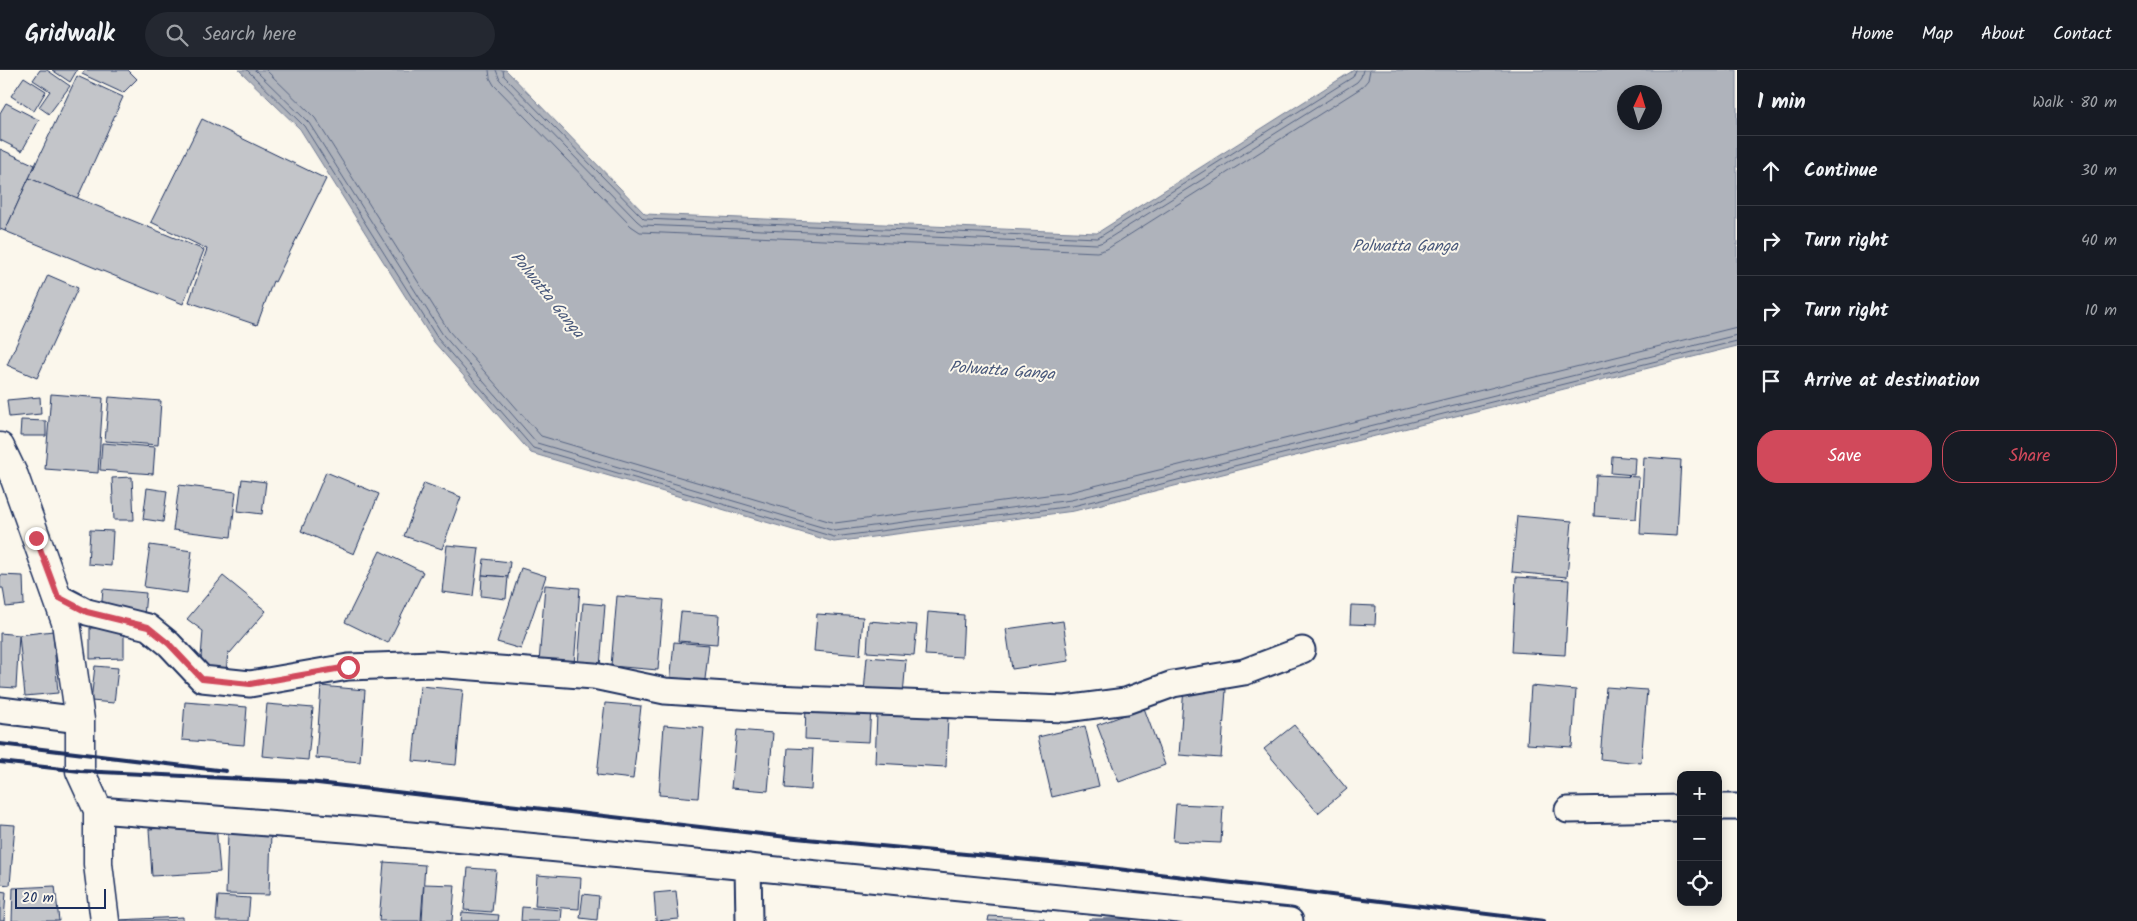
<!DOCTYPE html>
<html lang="en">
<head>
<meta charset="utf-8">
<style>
	:root { --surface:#171b24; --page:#242831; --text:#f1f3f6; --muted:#9ea1a6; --line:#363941; --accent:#d1495b }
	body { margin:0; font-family:Kalam,sans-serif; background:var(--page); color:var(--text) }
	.controls { position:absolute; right:15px; bottom:15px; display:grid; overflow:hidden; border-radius:10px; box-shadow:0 2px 12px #0003 }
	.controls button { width:45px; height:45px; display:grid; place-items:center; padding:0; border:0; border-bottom:1px solid var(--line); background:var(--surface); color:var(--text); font:25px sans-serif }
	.compass { position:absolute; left:1617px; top:15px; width:45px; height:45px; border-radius:50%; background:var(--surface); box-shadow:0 2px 12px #0003; rotate:4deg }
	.scale { position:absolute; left:15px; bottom:12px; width:91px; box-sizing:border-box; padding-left:5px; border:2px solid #1b2f5e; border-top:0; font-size:14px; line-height:18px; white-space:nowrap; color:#1b2f5e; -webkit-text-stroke:4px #fbf7ec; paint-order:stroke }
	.stop { position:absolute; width:15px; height:15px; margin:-11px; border:4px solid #d1495b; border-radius:50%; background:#fff }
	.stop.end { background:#d1495b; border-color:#fff; box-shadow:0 1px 5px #0008 }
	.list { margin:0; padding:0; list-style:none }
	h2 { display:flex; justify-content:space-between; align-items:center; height:65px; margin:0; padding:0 20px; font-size:21px }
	h2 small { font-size:16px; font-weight:400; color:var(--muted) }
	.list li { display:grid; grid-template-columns:32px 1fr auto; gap:15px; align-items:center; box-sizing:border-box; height:70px; padding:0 20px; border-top:1px solid var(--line) }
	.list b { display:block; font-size:19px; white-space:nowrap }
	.list em { font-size:16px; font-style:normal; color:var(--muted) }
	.actions { display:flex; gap:10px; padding:15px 20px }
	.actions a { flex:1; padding:11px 0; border:1px solid var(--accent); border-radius:20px; text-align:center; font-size:18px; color:var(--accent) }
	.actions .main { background:var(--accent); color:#fff }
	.icon { flex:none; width:28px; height:28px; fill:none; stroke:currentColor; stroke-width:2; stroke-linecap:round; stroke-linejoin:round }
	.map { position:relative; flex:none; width:1737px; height:851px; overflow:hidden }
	header { display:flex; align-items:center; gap:30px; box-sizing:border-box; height:70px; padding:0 25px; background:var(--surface); border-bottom:1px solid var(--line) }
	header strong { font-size:24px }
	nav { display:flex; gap:28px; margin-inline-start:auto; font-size:18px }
	.search { width:350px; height:45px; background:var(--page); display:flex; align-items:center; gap:12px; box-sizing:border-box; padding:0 18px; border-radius:28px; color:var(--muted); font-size:19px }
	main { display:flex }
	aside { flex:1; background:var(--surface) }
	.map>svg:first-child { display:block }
	.water { fill:#afb3bb; stroke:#747e96; fill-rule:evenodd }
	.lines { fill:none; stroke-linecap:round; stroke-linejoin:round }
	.shore { stroke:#566483; stroke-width:1 }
	.building { fill:#c3c5c9; stroke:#1b2f5e }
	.minor-casing { stroke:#1b2f5e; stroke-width:29 }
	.secondary-casing { stroke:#1b2f5e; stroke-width:31 }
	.minor { stroke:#fbf7ec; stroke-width:25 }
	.secondary { stroke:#fbf7ec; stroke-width:28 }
	.rail { stroke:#1b2f5e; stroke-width:4 }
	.route { stroke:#d1495b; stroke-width:6 }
	.labels { text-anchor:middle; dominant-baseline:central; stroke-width:4; stroke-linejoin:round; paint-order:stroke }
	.water-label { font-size:16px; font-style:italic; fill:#47577a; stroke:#fbf7ec }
</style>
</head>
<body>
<header>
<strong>Gridwalk</strong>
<div class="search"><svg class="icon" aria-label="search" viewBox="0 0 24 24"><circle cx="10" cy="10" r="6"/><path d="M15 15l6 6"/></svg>Search here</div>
<nav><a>Home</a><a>Map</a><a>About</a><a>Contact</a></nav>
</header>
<main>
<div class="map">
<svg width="1737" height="851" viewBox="0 0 1737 851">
	<rect width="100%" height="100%" fill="#fbf7ec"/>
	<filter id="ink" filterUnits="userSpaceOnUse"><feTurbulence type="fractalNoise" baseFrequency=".02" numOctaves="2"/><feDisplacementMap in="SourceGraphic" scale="10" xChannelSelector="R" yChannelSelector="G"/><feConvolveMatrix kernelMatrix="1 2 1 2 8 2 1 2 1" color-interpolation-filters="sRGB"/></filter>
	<g filter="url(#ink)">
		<path class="water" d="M239 0H506L645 144 1097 163 1354 0H1737V276L1074 441 834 472 531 383 434 272 300 59ZM1624 22H1654V52H1624Z"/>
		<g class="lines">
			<g class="shore">
				<polyline points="247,0 304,56 438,269 533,378 834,467 1073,436 1737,271"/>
				<polyline points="255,0 309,53 443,265 537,373 835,461 1071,430 1737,265"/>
				<polyline points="266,0 315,48 449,261 541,366 835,453 1070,422 1737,257"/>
				<polyline points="489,0 490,8 494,15 631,156 640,162 1097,182 1107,179 1361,18 1368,10 1370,0"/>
				<polyline points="496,0 500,10 637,151 642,155 1097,174 1103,172 1357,12 1361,7 1363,0"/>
				<polyline points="503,0 504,6 644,149 1098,168 1353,7 1356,0"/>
			</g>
		</g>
		<g class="building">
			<polygon points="40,0 47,0 70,16 49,44 39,37 50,21 33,10"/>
			<polygon points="52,0 77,0 70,12"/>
			<polygon points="85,0 128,0 137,9 123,23 82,4"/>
			<polygon points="77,6 123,27 77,129 29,108"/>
			<polygon points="24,7 46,21 34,41 11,26"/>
			<polygon points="6,33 39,50 22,81 0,70 0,43"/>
			<polygon points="202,49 326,109 275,212 273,211 257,255 189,232 207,179 151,152"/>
			<polygon points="0,79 35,95 5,161 0,159"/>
			<polygon points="29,108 204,180 183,234 5,161"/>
			<polygon points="48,205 78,218 37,308 7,295"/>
			<polygon points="51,324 103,328 98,403 45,399"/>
			<polygon points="40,327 41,344 9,347 7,330"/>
			<polygon points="109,327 161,331 158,375 105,371"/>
			<polygon points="21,350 46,351 46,366 20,366"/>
			<polygon points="102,373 155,377 153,404 100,400"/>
			<polygon points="1612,386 1635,388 1634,405 1611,403"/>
			<polygon points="1644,387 1681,390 1677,466 1640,464"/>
			<polygon points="326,402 379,424 354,484 301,461"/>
			<polygon points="1596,405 1639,407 1636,449 1594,446"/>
			<polygon points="132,407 134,450 114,450 112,408"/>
			<polygon points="242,409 266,412 262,444 238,441"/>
			<polygon points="424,413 461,427 442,479 404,466"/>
			<polygon points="179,415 236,422 231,467 173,460"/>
			<polygon points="147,418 167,421 163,452 143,449"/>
			<polygon points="1517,446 1572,451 1567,507 1512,502"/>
			<polygon points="90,460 113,461 111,496 88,494"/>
			<polygon points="150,475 192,481 187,523 144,517"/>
			<polygon points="447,475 479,478 473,526 442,522"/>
			<polygon points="380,481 423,502 388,573 345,552"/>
			<polygon points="484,489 510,492 508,507 482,505"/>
			<polygon points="521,498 546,506 521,579 497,572"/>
			<polygon points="0,505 23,506 24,535 6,537 3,518 0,518"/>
			<polygon points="482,505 508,507 506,529 481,526"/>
			<polygon points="223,506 266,541 230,583 228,582 226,603 200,601 203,561 187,549"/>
			<polygon points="1516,507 1569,510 1565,585 1512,582"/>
			<polygon points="545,515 580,518 574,595 539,593"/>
			<polygon points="103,519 146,523 144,547 101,543"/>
			<polygon points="617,526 664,530 658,600 611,596"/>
			<polygon points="583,533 605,535 600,597 578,594"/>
			<polygon points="1351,535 1376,536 1375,555 1350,554"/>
			<polygon points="681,542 719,545 717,574 678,571"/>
			<polygon points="928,542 964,545 962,587 925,585"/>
			<polygon points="817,544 863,547 860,585 814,581"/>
			<polygon points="869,551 917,555 914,585 867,582"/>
			<polygon points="1063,551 1069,591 1012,599 1006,559"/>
			<polygon points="124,557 124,588 90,589 90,558"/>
			<polygon points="53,561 58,623 25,626 19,565"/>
			<polygon points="0,563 19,565 16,618 0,617"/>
			<polygon points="674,572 709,575 704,618 670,614"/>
			<polygon points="867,587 906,590 903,625 864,622"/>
			<polygon points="95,596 118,598 114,633 91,631"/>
			<polygon points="321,616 365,620 360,692 316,688"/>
			<polygon points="420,616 463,620 456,695 413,691"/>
			<polygon points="1531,616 1576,620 1572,677 1527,674"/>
			<polygon points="1184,617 1226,620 1221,688 1179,685"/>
			<polygon points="1606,617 1647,620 1641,693 1600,689"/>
			<polygon points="185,632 247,637 244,675 182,670"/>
			<polygon points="605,633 641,636 633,709 597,705"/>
			<polygon points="267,634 313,638 308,690 262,686"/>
			<polygon points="806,634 871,637 869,672 805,669"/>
			<polygon points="1144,638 1165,695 1119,712 1097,655"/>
			<polygon points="877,643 948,646 946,697 875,693"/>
			<polygon points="664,655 704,658 698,728 659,725"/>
			<polygon points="1294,655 1347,719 1318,743 1264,679"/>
			<polygon points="1085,656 1099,716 1052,727 1038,667"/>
			<polygon points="737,660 773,663 768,721 731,718"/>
			<polygon points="788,678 813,679 811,720 785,718"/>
			<polygon points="1176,734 1223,736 1221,773 1173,771"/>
			<polygon points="0,754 15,755 10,815 0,814"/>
			<polygon points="216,755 220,802 152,806 149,759"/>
			<polygon points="228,762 271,763 269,825 226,824"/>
			<polygon points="384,792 425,795 421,851 379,851"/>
			<polygon points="468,798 496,800 492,842 464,840"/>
			<polygon points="537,805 581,808 579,839 535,836"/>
			<polygon points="424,814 455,815 452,851 422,851"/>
			<polygon points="55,816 59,851 12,851 13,818"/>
			<polygon points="0,821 6,822 4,851 0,851"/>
			<polygon points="676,821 679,849 656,851 654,823"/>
			<polygon points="583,824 599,826 597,850 580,848"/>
			<polygon points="218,826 250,828 248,851 216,851"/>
			<polygon points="522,837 562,840 561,851 521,851"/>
			<polygon points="462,842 499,845 498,851 461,851"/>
			<polygon points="989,846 1044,849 1044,851 988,851"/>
			<polygon points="183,847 183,851 117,851 117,850"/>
			<rect x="1089" y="849" width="42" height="2"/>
		</g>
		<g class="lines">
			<defs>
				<g id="minor">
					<polyline points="58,527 87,542 148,557 169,574 202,609 250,614 348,597 433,594 594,606 665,621 772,628 1065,639 1126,631 1173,614 1244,602 1302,580"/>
					<polyline points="0,640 80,650"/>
					<polyline points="1718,737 1737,737"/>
					<polyline points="98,740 358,760 748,797 749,851"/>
					<polyline points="1568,740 1681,738"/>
					<polyline points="748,797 1290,851"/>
				</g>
				<polyline id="secondary" points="0,377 14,406 66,552 80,650 80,701 98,740 98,794 105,851"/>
			</defs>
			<use href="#minor" class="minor-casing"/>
			<use href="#secondary" class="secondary-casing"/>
			<use href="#minor" class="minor"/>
			<use href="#secondary" class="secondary"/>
			<g class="rail">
				<polyline points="0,674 226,701"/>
				<polyline points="0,692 80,701 309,712 796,768 1093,796 1544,851"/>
			</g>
		</g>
	</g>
	<g class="lines" filter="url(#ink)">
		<polyline class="route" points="36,468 58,527 87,542 148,557 169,574 202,609 250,614 348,597"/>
	</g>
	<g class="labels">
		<g class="water-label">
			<text x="1405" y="176">Polwatta Ganga</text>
			<text transform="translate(547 225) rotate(51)">Polwatta Ganga</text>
			<text transform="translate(1002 301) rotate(4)">Polwatta Ganga</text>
		</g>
	</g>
</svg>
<div class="controls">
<button>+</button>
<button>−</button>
<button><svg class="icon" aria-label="locate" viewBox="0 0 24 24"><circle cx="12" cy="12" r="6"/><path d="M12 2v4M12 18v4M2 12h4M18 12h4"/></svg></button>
</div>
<svg class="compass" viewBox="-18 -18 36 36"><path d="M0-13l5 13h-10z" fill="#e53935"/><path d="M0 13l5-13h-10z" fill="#9ea1a6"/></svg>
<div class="scale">20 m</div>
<div class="stop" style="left:348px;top:597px"></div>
<div class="stop end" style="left:36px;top:468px"></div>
</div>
<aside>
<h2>1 min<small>Walk · 80 m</small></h2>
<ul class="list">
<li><svg class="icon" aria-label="ahead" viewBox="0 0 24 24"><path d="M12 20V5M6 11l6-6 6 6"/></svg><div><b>Continue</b></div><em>30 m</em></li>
<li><svg class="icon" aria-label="right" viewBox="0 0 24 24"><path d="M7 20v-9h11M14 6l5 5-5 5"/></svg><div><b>Turn right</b></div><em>40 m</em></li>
<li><svg class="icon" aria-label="right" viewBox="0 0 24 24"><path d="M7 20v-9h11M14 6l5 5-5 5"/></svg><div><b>Turn right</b></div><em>10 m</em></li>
<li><svg class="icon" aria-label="arrive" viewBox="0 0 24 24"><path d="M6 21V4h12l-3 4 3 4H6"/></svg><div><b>Arrive at destination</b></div></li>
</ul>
<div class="actions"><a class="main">Save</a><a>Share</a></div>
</aside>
</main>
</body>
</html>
